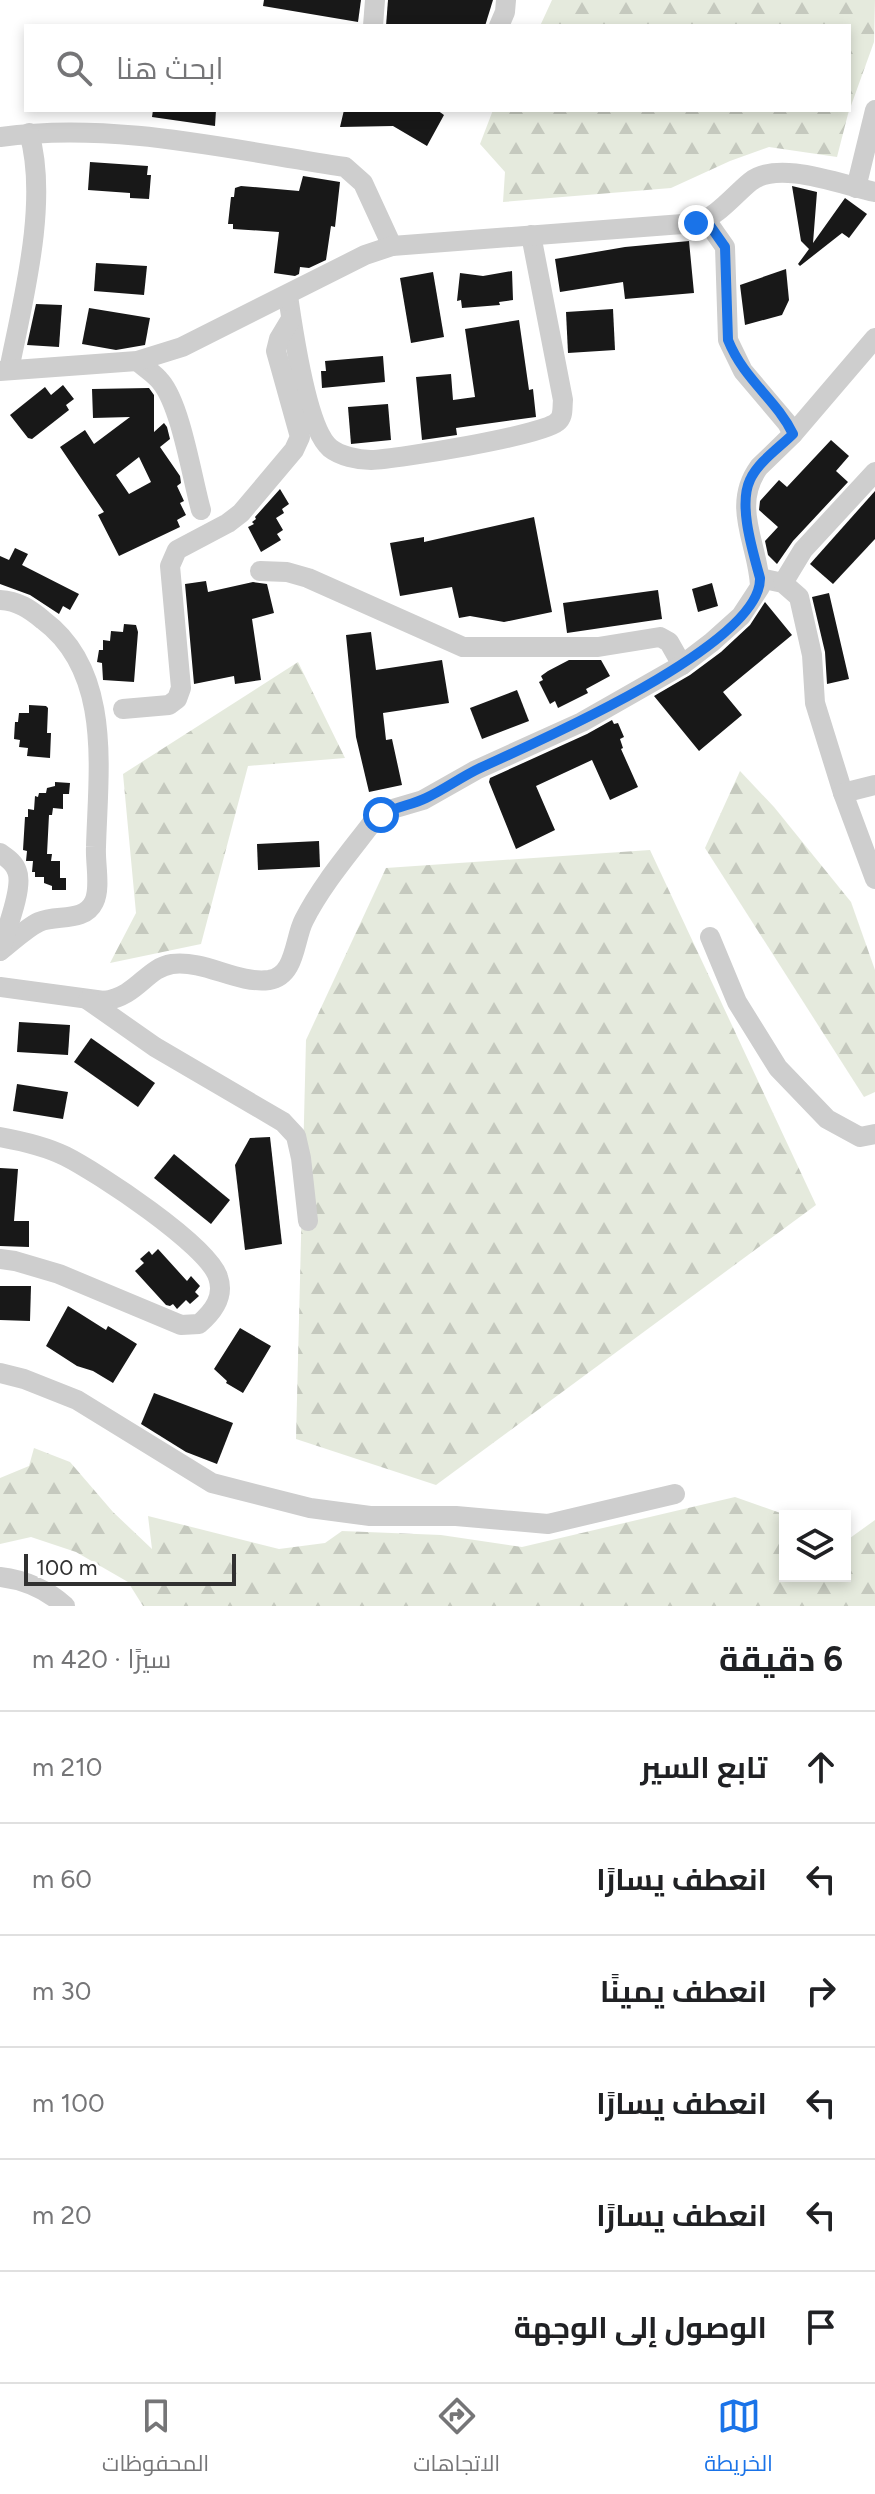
<!DOCTYPE html>
<html lang="ar">
<head>
<meta charset="utf-8">
<style>
	:root { --surface:#fff; --page:#f6f6f6; --text:#202124; --muted:#757577; --line:#e0e0e0; --accent:#1a73e8 }
	body { margin:0; font-family:Figtree,Cairo,sans-serif; background:var(--page); color:var(--text); direction:rtl }
	.controls { position:absolute; right:24px; bottom:24px; display:grid; overflow:hidden; border-radius:0px; box-shadow:0 4px 12px #0003 }
	.controls button { width:72px; height:72px; display:grid; place-items:center; padding:0; border:0; border-bottom:2px solid var(--line); background:var(--surface); color:var(--text); font:40px sans-serif }
	.scale { position:absolute; left:24px; bottom:20px; width:212px; box-sizing:border-box; padding-left:8px; border:4px solid #313131; border-top:0; font-size:22px; line-height:28px; white-space:nowrap; color:#313131; -webkit-text-stroke:6px #fff; paint-order:stroke }
	.stop { position:absolute; width:24px; height:24px; margin:-18px; border:6px solid #1a73e8; border-radius:50%; background:#fff }
	.stop.end { background:#1a73e8; border-color:#fff; box-shadow:0 2px 8px #0008 }
	.list { margin:0; padding:0; list-style:none }
	h2 { display:flex; justify-content:space-between; align-items:center; height:104px; margin:0; padding:0 32px; font-size:34px }
	h2 small { font-size:26px; font-weight:400; color:var(--muted) }
	.list li { display:grid; grid-template-columns:52px 1fr auto; gap:24px; align-items:center; box-sizing:border-box; height:112px; padding:0 32px; border-top:2px solid var(--line) }
	.list b { display:block; font-size:30px; white-space:nowrap }
	.list em { font-size:26px; font-style:normal; color:var(--muted) }
	.icon { flex:none; width:44px; height:44px; fill:none; stroke:currentColor; stroke-width:2; stroke-linecap:round; stroke-linejoin:round }
	.map { position:relative; flex:none; width:875px; height:1606px; overflow:hidden; direction:ltr }
	.search { position:absolute; background:var(--surface); box-shadow:0 4px 12px #0003; left:24px; right:24px; top:24px; height:88px; display:flex; align-items:center; gap:20px; box-sizing:border-box; padding:0 28px; border-radius:0px; color:var(--muted); font-size:30px }
	.sheet { height:776px; background:var(--surface) }
	nav { display:flex; justify-content:space-around; align-items:center; box-sizing:border-box; height:112px; border-top:2px solid var(--line); background:var(--surface); font-size:22px; color:var(--muted) }
	nav a { display:grid; justify-items:center; gap:4px }
	nav .on { color:var(--accent) }
	.map>svg:first-child { display:block }
	.forest { fill:url(#forest-firs) }
	.building { fill:#181818; fill-rule:evenodd }
	.lines { fill:none; stroke-linecap:round; stroke-linejoin:round }
	.minor { stroke:#cecece; stroke-width:20 }
	.route { stroke:#1a73e8; stroke-width:10 }
</style>
</head>
<body>
<div class="map">
<svg width="875" height="1606" viewBox="0 0 875 1606">
	<defs>
		<pattern id="forest-firs" width="22" height="20" patternUnits="userSpaceOnUse" patternTransform="scale(2)"><rect width="22" height="20" fill="#e5eadd"/><path d="M5 1l3.5 6h-7zM16 11l3.5 6h-7z" fill="#c5c9be"/></pattern>
	</defs>
	<rect width="100%" height="100%" fill="#fff"/>
	<g class="forest">
		<polygon points="552,0 875,0 874,42 848,114 837,157 769,147 730,161 671,188 503,202 505,172 480,144 493,110 849,110 849,26 540,26"/>
		<polygon points="298,662 345,758 248,766 201,944 110,963 136,913 123,774"/>
		<polygon points="740,771 774,807 851,902 875,970 875,1092 864,1097 705,848"/>
		<polygon points="650,850 816,1205 436,1485 296,1439 306,1040 386,868"/>
		<polygon points="34,1448 70,1462 113,1512 152,1549 148,1516 279,1549 325,1543 342,1531 441,1535 522,1547 735,1497 789,1516 785,1516 785,1576 845,1576 845,1536 850,1538 875,1520 875,1606 143,1606 128,1582 76,1552 31,1537 0,1544 0,1478 29,1466"/>
	</g>
	<g class="building">
		<polygon points="264,0 361,0 358,22 263,6"/>
		<polygon points="388,0 493,0 485,26 386,26"/>
		<polygon points="153,110 216,110 215,126 152,117"/>
		<polygon points="344,110 437,110 444,115 427,146 393,126 340,127"/>
		<polygon points="90,162 148,166 147,175 151,175 149,199 130,198 130,193 88,190"/>
		<polygon points="303,176 340,182 335,227 331,226 326,260 309,268 300,267 299,274 295,276 274,273 279,232 233,229 233,224 228,224 231,197 234,197 235,188 241,186 299,191"/>
		<polygon points="792,186 817,192 813,243 845,198 867,214 849,238 842,233 800,266 798,264 809,249 801,241"/>
		<polygon points="689,241 694,293 625,299 623,282 560,292 555,259 625,247"/>
		<polygon points="96,263 147,266 144,295 94,291"/>
		<polygon points="786,269 789,300 782,315 745,325 740,285"/>
		<polygon points="512,271 513,300 499,302 500,305 462,308 461,300 457,301 460,273 483,276"/>
		<polygon points="433,272 444,337 411,343 400,278"/>
		<polygon points="36,304 62,305 59,347 27,345"/>
		<polygon points="89,308 150,318 145,345 116,350 82,344"/>
		<polygon points="613,309 615,350 568,353 566,312"/>
		<polygon points="519,320 529,390 533,389 536,417 456,428 457,435 422,440 416,377 451,374 453,400 475,397 465,329"/>
		<polygon points="383,356 385,382 322,388 321,371 326,371 325,361"/>
		<polygon points="63,385 74,399 66,405 69,410 32,439 28,438 10,415 45,387 51,395"/>
		<path d="M149 388 154 395V432L164 423 167 427 170 439 160 447 180 476 181 483 177 486 184 501 180 503 186 515 177 520 180 527 119 556 98 515 104 512 60 447 85 430 94 444 130 417 93 418 92 389ZM139 457 151 482 129 494 116 475Z"/>
		<polygon points="388,404 391,440 351,444 348,407"/>
		<polygon points="831,440 849,456 836,471 848,482 793,541 777,564 768,555 765,541 778,527 759,510 760,501 779,480 787,487"/>
		<polygon points="280,489 289,504 282,509 284,513 276,518 283,530 277,534 281,540 261,552 248,527 254,524 252,522 256,519 255,517"/>
		<polygon points="875,491 875,539 833,584 810,564"/>
		<polygon points="534,517 552,612 504,622 470,616 459,618 452,587 400,596 390,543 424,537 424,542"/>
		<polygon points="15,548 28,554 22,565 79,594 70,610 63,606 59,614 30,595 0,584 0,556 9,560"/>
		<polygon points="206,581 208,592 253,582 267,584 274,613 252,619 261,680 235,684 234,676 194,684 185,584"/>
		<polygon points="712,583 718,606 698,612 692,589"/>
		<polygon points="658,590 662,619 567,633 563,603"/>
		<polygon points="829,593 849,679 827,684 825,652 812,597"/>
		<polygon points="765,602 792,635 723,692 742,715 699,751 654,696 690,675 721,652 750,625"/>
		<polygon points="124,624 136,625 138,632 134,682 103,680 102,663 97,662 99,650 103,650 103,640 110,641 111,631 123,632"/>
		<polygon points="371,632 376,670 442,660 449,703 383,713 386,740 392,739 402,785 369,792 356,737 346,635"/>
		<polygon points="569,660 601,660 610,676 586,689 588,693 558,708 555,701 550,704 539,682 543,680 541,676 548,671"/>
		<polygon points="517,690 529,721 482,739 470,708"/>
		<polygon points="29,705 46,706 48,708 47,733 51,733 50,758 27,756 28,748 19,747 20,740 14,739 15,722 18,722 19,713 29,713"/>
		<polygon points="612,720 614,724 618,723 624,737 620,739 623,748 621,749 638,787 610,800 592,760 536,786 555,830 516,849 489,782 490,778 587,734"/>
		<polygon points="55,782 70,783 69,794 63,794 63,809 53,808 52,815 49,815 47,854 52,854 51,861 60,861 60,878 66,878 66,890 52,890 52,886 44,883 44,877 35,877 35,872 32,872 33,861 26,861 27,851 23,850 25,817 28,817 28,809 34,810 35,796 38,797 39,793 46,793 47,788 55,786"/>
		<polygon points="319,841 320,867 258,870 257,844"/>
		<polygon points="19,1022 70,1025 68,1055 17,1052"/>
		<polygon points="91,1038 155,1083 138,1107 74,1062"/>
		<polygon points="17,1084 68,1092 63,1119 13,1111"/>
		<polygon points="270,1137 282,1244 245,1250 235,1165 250,1138"/>
		<polygon points="174,1154 230,1200 211,1224 154,1178"/>
		<polygon points="0,1168 18,1169 14,1221 29,1221 29,1247 0,1246"/>
		<polygon points="158,1249 187,1281 191,1276 200,1286 195,1292 199,1296 190,1304 186,1300 177,1309 173,1304 170,1306 166,1305 135,1271 144,1263 140,1259 149,1251 152,1255"/>
		<polygon points="0,1286 31,1286 30,1321 0,1320"/>
		<polygon points="68,1306 106,1330 108,1326 137,1344 113,1383 93,1371 77,1366 46,1346"/>
		<polygon points="240,1328 271,1346 243,1393 226,1383 227,1381 214,1369"/>
		<polygon points="154,1393 233,1423 217,1464 186,1452 141,1424"/>
	</g>
	<g class="lines">
		<g class="minor">
			<polyline points="373,26 375,0"/>
			<polyline points="499,26 505,12 506,0"/>
			<path d="M0 137C113 121 232 150 345 167L363 183 392 246"/>
			<polyline points="856,188 875,110"/>
			<polyline points="706,220 725,247 728,340 743,371 787,423 793,434"/>
			<path d="M288 296C293 329 306 428 330 448 340 456 358 460 371 460 397 459 541 436 557 422 564 417 562 408 563 400L531 235"/>
			<path d="M137 361C145 368 155 374 161 382 181 406 192 478 201 510"/>
			<path d="M9 370C23 300 49 201 29 133"/>
			<path d="M0 371 137 361 182 347 365 255 392 246 696 223C717 217 733 196 750 182 777 159 842 185 875 192"/>
			<polyline points="260,571 287,572 308,578 463,647 598,647 660,637 669,642 682,665"/>
			<polyline points="760,578 783,583 799,597 812,655 815,703 843,793 875,879"/>
			<polyline points="783,583 803,550 875,472"/>
			<path d="M0 600C18 601 30 609 43 620 113 672 98 771 96 847 95 863 101 888 94 902 84 923 57 914 39 922 26 928 12 942 0 951"/>
			<polyline points="123,709 169,705 177,699 181,688 170,566 177,550 228,523 241,513 294,450 300,437 276,351 279,339 291,319"/>
			<polyline points="843,793 875,785"/>
			<path d="M0 853C7 858 14 862 17 871 24 888 5 933 0 951"/>
			<polyline points="710,937 737,1002 778,1068 827,1119 860,1137 875,1134"/>
			<path d="M0 987 104 1001C138 996 146 968 172 964 206 960 236 984 269 980 296 976 294 939 304 920 322 884 351 851 375 819L389 810 423 800 476 770 582 722 682 665 712 642 741 616 760 587C759 545 730 507 759 467L793 434 875 338"/>
			<polyline points="88,1000 155,1047 283,1122 296,1136 301,1158 308,1221"/>
			<path d="M0 1137C22 1141 45 1146 65 1156 97 1172 208 1245 218 1277 225 1297 213 1312 199 1324L181 1325 59 1274 15 1261 0 1259"/>
			<polyline points="0,1373 24,1379 77,1400 212,1483 310,1508 370,1516 456,1516 548,1524 675,1494"/>
			<path d="M0 1577C25 1580 46 1589 65 1606"/>
		</g>
	</g>
	<g class="lines">
		<path class="route" d="M381 815C395 807 412 805 426 798 445 789 461 777 480 768 536 742 762 645 760 578 753 552 738 505 750 480 758 462 779 448 793 434 776 399 744 380 728 340L725 247 706 220 696 223"/>
	</g>
</svg>
<div class="controls">
<button><svg class="icon" aria-label="layers" viewBox="0 0 24 24"><path d="M12 4l9 5-9 5-9-5zM3 14l9 5 9-5"/></svg></button>
</div>
<div class="scale">100 m</div>
<div class="stop" style="left:381px;top:815px"></div>
<div class="stop end" style="left:696px;top:223px"></div>
<div class="search"><svg class="icon" aria-label="search" viewBox="0 0 24 24"><circle cx="10" cy="10" r="6"/><path d="M15 15l6 6"/></svg>ابحث هنا</div>
</div>
<section class="sheet">
<h2>6 دقيقة<small>سيرًا · 420 m</small></h2>
<ul class="list">
<li><svg class="icon" aria-label="ahead" viewBox="0 0 24 24"><path d="M12 20V5M6 11l6-6 6 6"/></svg><div><b>تابع السير</b></div><em>210 m</em></li>
<li><svg class="icon" aria-label="left" viewBox="0 0 24 24"><path d="M17 20v-9H6M10 6l-5 5 5 5"/></svg><div><b>انعطف يسارًا</b></div><em>60 m</em></li>
<li><svg class="icon" aria-label="right" viewBox="0 0 24 24"><path d="M7 20v-9h11M14 6l5 5-5 5"/></svg><div><b>انعطف يمينًا</b></div><em>30 m</em></li>
<li><svg class="icon" aria-label="left" viewBox="0 0 24 24"><path d="M17 20v-9H6M10 6l-5 5 5 5"/></svg><div><b>انعطف يسارًا</b></div><em>100 m</em></li>
<li><svg class="icon" aria-label="left" viewBox="0 0 24 24"><path d="M17 20v-9H6M10 6l-5 5 5 5"/></svg><div><b>انعطف يسارًا</b></div><em>20 m</em></li>
<li><svg class="icon" aria-label="arrive" viewBox="0 0 24 24"><path d="M6 21V4h12l-3 4 3 4H6"/></svg><div><b>الوصول إلى الوجهة</b></div></li>
</ul>
</section>
<nav>
<a class="on"><svg class="icon" aria-label="map" viewBox="0 0 24 24"><path d="M3 6l6-2 6 2 6-2v14l-6 2-6-2-6 2zM9 4v14M15 6v14"/></svg>الخريطة</a>
<a><svg class="icon" aria-label="directions" viewBox="0 0 24 24"><path d="M12 3l9 9-9 9-9-9zM9 14v-3h6M13 9l2 2-2 2"/></svg>الاتجاهات</a>
<a><svg class="icon" aria-label="saved" viewBox="0 0 24 24"><path d="M7 4h10v16l-5-4-5 4z"/></svg>المحفوظات</a>
</nav>
</body>
</html>
